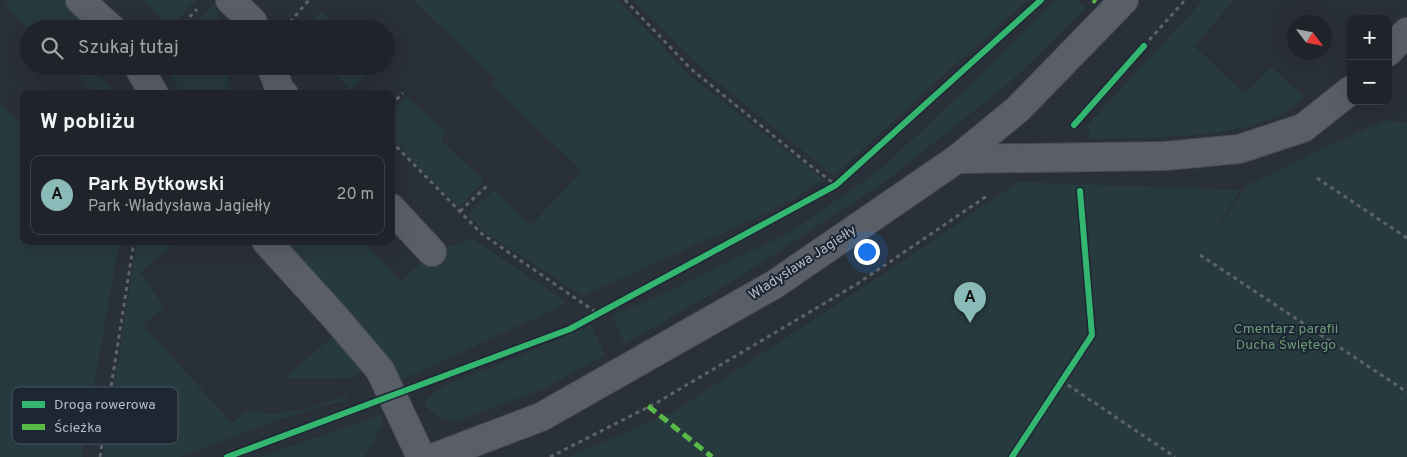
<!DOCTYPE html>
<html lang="pl">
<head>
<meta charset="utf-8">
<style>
	:root { --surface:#20242a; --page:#282c32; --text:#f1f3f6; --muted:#a2a4a8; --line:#3d4147; --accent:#8bbbb9 }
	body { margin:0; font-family:Overpass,sans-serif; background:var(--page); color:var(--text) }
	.controls { position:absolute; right:15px; top:15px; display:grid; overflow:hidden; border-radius:10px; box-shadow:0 5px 20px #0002 }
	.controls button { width:45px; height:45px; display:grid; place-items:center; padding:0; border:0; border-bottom:1px solid var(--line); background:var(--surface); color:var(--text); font:25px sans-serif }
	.compass { position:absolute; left:1287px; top:15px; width:45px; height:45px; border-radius:50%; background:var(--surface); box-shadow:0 5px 20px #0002; rotate:122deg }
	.you { position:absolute; left:866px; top:251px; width:18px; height:18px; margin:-12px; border:4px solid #fff; border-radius:50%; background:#1a73e8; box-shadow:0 0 0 8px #1a73e833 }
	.badge { display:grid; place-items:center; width:32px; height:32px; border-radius:50%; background:var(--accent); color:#111; font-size:16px; font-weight:700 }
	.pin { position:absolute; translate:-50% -41px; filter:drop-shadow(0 1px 2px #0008) }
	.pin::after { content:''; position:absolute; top:26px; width:18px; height:15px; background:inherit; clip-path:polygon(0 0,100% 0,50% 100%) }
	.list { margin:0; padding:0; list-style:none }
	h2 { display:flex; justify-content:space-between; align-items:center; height:65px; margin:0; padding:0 20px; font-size:21px }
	h2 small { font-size:16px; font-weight:400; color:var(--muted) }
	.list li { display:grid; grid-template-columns:32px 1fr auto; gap:15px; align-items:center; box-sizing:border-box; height:80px; margin:0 10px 10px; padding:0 10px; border:1px solid var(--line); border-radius:10px }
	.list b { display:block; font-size:19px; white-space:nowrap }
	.list p { margin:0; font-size:16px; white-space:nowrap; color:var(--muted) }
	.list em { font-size:16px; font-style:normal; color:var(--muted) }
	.icon { flex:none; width:28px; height:28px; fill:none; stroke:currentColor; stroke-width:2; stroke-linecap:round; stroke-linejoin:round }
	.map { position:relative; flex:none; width:1407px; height:457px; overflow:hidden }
	.search { position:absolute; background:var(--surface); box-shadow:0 5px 20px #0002; left:20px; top:20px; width:375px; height:55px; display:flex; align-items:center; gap:12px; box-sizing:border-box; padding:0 18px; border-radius:28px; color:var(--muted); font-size:19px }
	.panel { position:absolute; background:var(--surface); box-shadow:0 5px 20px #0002; left:20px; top:90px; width:375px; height:155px; border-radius:10px }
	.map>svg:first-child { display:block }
	.green { fill:#273a3e }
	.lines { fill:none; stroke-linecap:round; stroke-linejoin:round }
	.minor-casing { stroke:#484c53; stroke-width:30 }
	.path { stroke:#5d636a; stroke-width:3; stroke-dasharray:4 4; stroke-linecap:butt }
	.minor { stroke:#5a5e66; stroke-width:28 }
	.quiet { stroke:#58b947; stroke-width:5; stroke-dasharray:10 5; stroke-linecap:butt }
	.cycleway-casing { stroke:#1d2633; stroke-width:9 }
	.cycleway { stroke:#33b770; stroke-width:6 }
	.labels { text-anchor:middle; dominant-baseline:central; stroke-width:4; stroke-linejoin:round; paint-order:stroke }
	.street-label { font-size:14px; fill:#b4bcc9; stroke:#1d2633 }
	.park-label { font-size:14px; fill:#6b9a76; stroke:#1d2633 }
	.key { fill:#1d2633; stroke:#4a5360; stroke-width:1 }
	.key-label { font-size:14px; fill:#b4bcc9 }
</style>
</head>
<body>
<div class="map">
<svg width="1407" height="457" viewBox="0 0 1407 457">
	<rect width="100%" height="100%" fill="#2a3038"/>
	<g class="green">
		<polygon points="11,0 72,0 100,29 29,29 5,5"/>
		<polygon points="144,0 196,0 168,29 152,29 162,18"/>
		<polygon points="413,0 618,0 689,75 823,179 790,202 583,296 484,232 468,215 494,190 531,225 582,171 491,85 496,79"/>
		<polygon points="633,0 1028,0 927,90 834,176 711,77"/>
		<polygon points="1056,0 1077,0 1086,8 1008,84 882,184 738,278 625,344 612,316 673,289 792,231 881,169 986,70"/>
		<path d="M1203 0H1234L1194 46 1245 94 1271 67 1304 97C1297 102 1290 109 1283 113 1235 140 1144 137 1090 139L1088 125Z"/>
		<polygon points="216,3 220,29 190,29"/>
		<polygon points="321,11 340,29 305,29"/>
		<polygon points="84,66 88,66 117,94 98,94 77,74"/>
		<polygon points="167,66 226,66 230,94 180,94"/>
		<polygon points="328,66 374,66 351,90"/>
		<polygon points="406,96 446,133 441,140 484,181 460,207 457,207 391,138 391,114"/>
		<polygon points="0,104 24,126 24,241 119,241 82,457 0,457"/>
		<polygon points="1384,120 1407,123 1407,457 568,457 673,412 903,261 1018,182 1240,190 1210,240 1247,185"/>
		<polygon points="473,239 565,301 561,306 402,380 283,241 363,241 401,282 432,252"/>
		<polygon points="137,241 180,241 140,272 164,307 143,325 232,423 248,410 271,414 308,409 347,396 346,400 281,419 179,457 103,457"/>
		<path d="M591 325 605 355 544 389 455 422C443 420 428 413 424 401L444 386 519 356Z"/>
		<polygon points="337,333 367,365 360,372 350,378 283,379"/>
		<polygon points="381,415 383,425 364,457 260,457"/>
	</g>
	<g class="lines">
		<defs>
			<g id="minor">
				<polyline points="80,0 112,29"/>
				<polyline points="230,0 253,22 255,29"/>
				<polyline points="1388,52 1407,32"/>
				<polyline points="138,66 154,94"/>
				<polyline points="271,66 280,90 284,94"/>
				<polyline points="957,159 1165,156 1239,149 1303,128 1351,90"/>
				<polyline points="391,208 432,252"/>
				<polyline points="266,241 334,316 380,370 421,457"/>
				<polyline points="435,457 541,417 775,284 957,159 1018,109 1124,0"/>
			</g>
		</defs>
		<use href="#minor" class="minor-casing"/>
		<g class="path">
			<polyline points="625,0 691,69 807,163 836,185"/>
			<polyline points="290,22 309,0"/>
			<polyline points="179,29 197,9"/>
			<polyline points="1144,46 1185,0"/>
			<polyline points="73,70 76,66"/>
			<polyline points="391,105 403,93"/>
			<polyline points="391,141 482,234 597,313"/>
			<polyline points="1317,178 1407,238"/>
			<polyline points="460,211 488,185"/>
			<polyline points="1200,255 1407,392"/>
			<polyline points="1068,385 1175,457"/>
			<polyline points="100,457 134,241"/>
			<polyline points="550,457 658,402 857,284 987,196"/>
		</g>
		<use href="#minor" class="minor"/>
		<g class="quiet">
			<polyline points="1093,0 1096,2"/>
			<polyline points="648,406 712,457"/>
		</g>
		<defs>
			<g id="cycleway">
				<polyline points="1074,125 1144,46"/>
				<polyline points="227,457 570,329 836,185 1041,0"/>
				<polyline points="1012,457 1092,335 1080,191"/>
			</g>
		</defs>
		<use href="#cycleway" class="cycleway-casing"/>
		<use href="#cycleway" class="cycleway"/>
	</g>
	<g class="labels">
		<g class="street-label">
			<text transform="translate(803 263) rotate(-33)">Władysława Jagiełły</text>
		</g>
		<g class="park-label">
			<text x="1286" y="329">Cmentarz parafii<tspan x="1286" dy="16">Ducha Świętego</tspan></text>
		</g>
	</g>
	<rect x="12" y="387" width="166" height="57" rx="8" class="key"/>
	<rect x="22" y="401" width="23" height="7" fill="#33b770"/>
	<rect x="22" y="424" width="23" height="6" fill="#58b947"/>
	<g class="key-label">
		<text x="54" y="409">Droga rowerowa</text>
		<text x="54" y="432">Ścieżka</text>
	</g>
</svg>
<div class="controls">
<button>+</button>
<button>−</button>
</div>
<svg class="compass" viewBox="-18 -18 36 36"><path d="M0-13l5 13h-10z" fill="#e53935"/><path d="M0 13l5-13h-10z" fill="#a2a4a8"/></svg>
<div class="you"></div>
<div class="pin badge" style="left:970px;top:323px">A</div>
<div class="search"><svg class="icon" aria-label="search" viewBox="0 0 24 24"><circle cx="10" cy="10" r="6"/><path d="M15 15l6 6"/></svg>Szukaj tutaj</div>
<section class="panel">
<h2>W pobliżu<small></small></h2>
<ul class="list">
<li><span class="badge">A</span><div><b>Park Bytkowski</b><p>Park · Władysława Jagiełły</p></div><em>20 m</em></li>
</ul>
</section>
</div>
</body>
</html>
